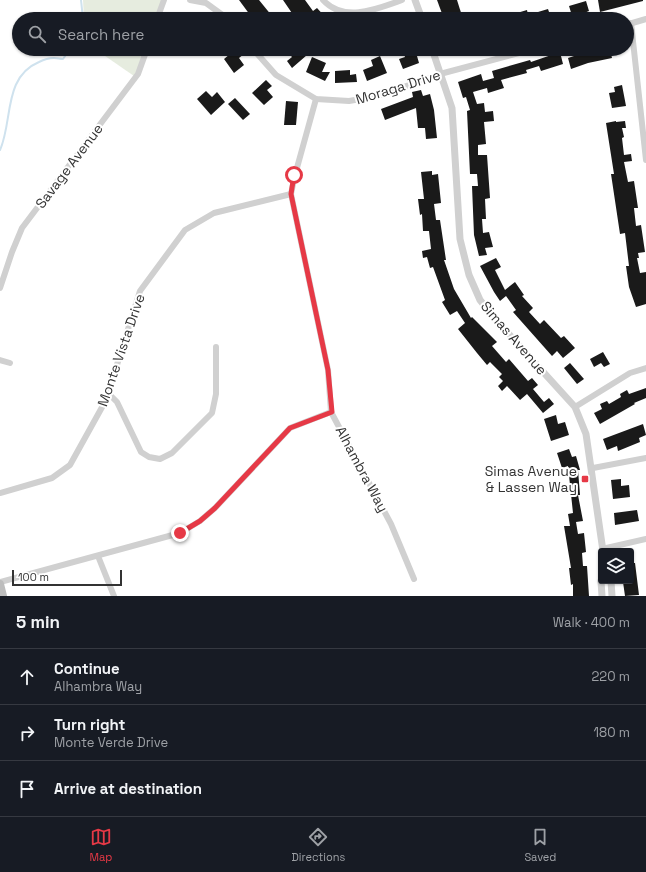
<!DOCTYPE html>
<html lang="en">
<head>
<meta charset="utf-8">
<style>
	:root { --surface:#171b24; --page:#20242c; --text:#f1f3f6; --muted:#9ea1a6; --line:#363941; --accent:#e63946 }
	body { margin:0; font-family:"Space Grotesk",sans-serif; background:var(--page); color:var(--text) }
	.controls { position:absolute; right:12px; bottom:12px; display:grid; overflow:hidden; border-radius:4px; box-shadow:0 1px 3px #0004 }
	.controls button { width:36px; height:36px; display:grid; place-items:center; padding:0; border:0; border-bottom:1px solid var(--line); background:var(--surface); color:var(--text); font:20px sans-serif }
	.scale { position:absolute; left:12px; bottom:10px; width:110px; box-sizing:border-box; padding-left:4px; border:2px solid #333; border-top:0; font-size:11px; line-height:14px; white-space:nowrap; color:#333; -webkit-text-stroke:3px #fff; paint-order:stroke }
	.stop { position:absolute; width:12px; height:12px; margin:-9px; border:3px solid #e63946; border-radius:50%; background:#fff }
	.stop.end { background:#e63946; border-color:#fff; box-shadow:0 1px 4px #0008 }
	.list { margin:0; padding:0; list-style:none }
	h2 { display:flex; justify-content:space-between; align-items:center; height:52px; margin:0; padding:0 16px; font-size:17px }
	h2 small { font-size:13px; font-weight:400; color:var(--muted) }
	.list li { display:grid; grid-template-columns:26px 1fr auto; gap:12px; align-items:center; box-sizing:border-box; height:56px; padding:0 16px; border-top:1px solid var(--line) }
	.list b { display:block; font-size:15px; white-space:nowrap }
	.list p { margin:0; font-size:13px; white-space:nowrap; color:var(--muted) }
	.list em { font-size:13px; font-style:normal; color:var(--muted) }
	.icon { flex:none; width:22px; height:22px; fill:none; stroke:currentColor; stroke-width:2; stroke-linecap:round; stroke-linejoin:round }
	.map { position:relative; flex:none; width:646px; height:596px; overflow:hidden }
	.search { position:absolute; background:var(--surface); box-shadow:0 1px 3px #0004; left:12px; right:12px; top:12px; height:44px; display:flex; align-items:center; gap:10px; box-sizing:border-box; padding:0 14px; border-radius:22px; color:var(--muted); font-size:15px }
	.sheet { height:220px; background:var(--surface) }
	nav { display:flex; justify-content:space-around; align-items:center; box-sizing:border-box; height:56px; border-top:1px solid var(--line); background:var(--surface); font-size:11px; color:var(--muted) }
	nav a { display:grid; justify-items:center; gap:2px }
	nav .on { color:var(--accent) }
	.map>svg:first-child { display:block }
	.green { fill:#e6ecdf }
	.lines { fill:none; stroke-linecap:round; stroke-linejoin:round }
	.stream { stroke:#cfe2ee; stroke-width:2 }
	.building { fill:#1a1a1a }
	.minor { stroke:#d0d0d0; stroke-width:6 }
	.tertiary { stroke:#d0d0d0; stroke-width:7 }
	.secondary { stroke:#bdbdbd; stroke-width:8 }
	.route { stroke:#e63946; stroke-width:5 }
	.poi-dot { fill:#e63946; stroke:#fff; stroke-width:1.5 }
	.labels { text-anchor:middle; dominant-baseline:central; stroke-width:4; stroke-linejoin:round; paint-order:stroke }
	.street-label { font-size:14px; fill:#333; stroke:#fff }
	.poi-label { font-size:14px; fill:#333; stroke:#fff; text-anchor:end }
</style>
</head>
<body>
<div class="map">
<svg width="646" height="596" viewBox="0 0 646 596">
	<rect width="100%" height="100%" fill="#fff"/>
	<g class="green">
		<polygon points="83,0 163,0 159,19 84,19"/>
		<polygon points="95,49 150,49 134,76"/>
	</g>
	<g class="lines">
		<g class="stream">
			<polyline points="81,0 83,19"/>
			<path d="M0 150C13 121 3 77 39 62 43 60 49 58 54 58 57 58 60 59 63 59L70 49"/>
		</g>
	</g>
	<g class="building">
		<polygon points="239,0 259,0 272,16 268,19 253,19"/>
		<polygon points="283,0 305,0 313,11 317,8 327,19 296,19"/>
		<polygon points="437,0 457,0 463,19 444,19"/>
		<polygon points="598,0 643,0 643,1 600,12"/>
		<polygon points="586,1 589,11 584,13 586,19 573,19 569,6"/>
		<polygon points="548,9 550,15 560,12 562,19 500,19 500,18 527,10 528,15"/>
		<polygon points="236,49 239,49 244,54 239,58 244,65 234,73 224,59"/>
		<polygon points="285,49 302,49 307,55 292,68 287,61 292,57"/>
		<polygon points="402,49 415,49 419,63 403,69 399,59 405,57"/>
		<polygon points="576,49 610,49 612,58 588,63 571,69 568,58 577,55"/>
		<polygon points="560,52 563,64 541,71 539,66 526,70 527,73 501,80 504,88 488,93 487,88 473,92 477,104 484,103 485,112 493,111 494,121 484,122 486,144 478,145 478,155 487,155 490,198 485,199 486,219 482,219 483,233 489,232 493,247 485,248 487,255 479,256 474,235 472,186 478,186 477,174 470,174 467,111 470,110 466,97 463,98 458,82 481,74 483,81 494,78 492,71 530,60 531,62"/>
		<polygon points="380,56 387,73 367,81 363,70 373,66 371,60"/>
		<polygon points="312,57 326,63 322,72 330,72 325,81 306,72"/>
		<polygon points="350,70 350,75 356,74 357,82 335,83 335,71"/>
		<polygon points="266,80 272,86 267,90 273,97 264,105 252,93"/>
		<polygon points="622,85 626,106 612,108 609,93 615,92 614,87"/>
		<polygon points="421,90 423,96 430,94 434,110 437,138 426,139 425,128 418,128 416,108 385,120 381,109 413,97 412,92"/>
		<polygon points="206,91 212,97 217,92 225,102 211,115 197,99"/>
		<polygon points="235,98 250,114 243,120 228,104"/>
		<polygon points="286,101 298,102 296,125 284,125"/>
		<polygon points="616,121 616,122 625,121 626,128 622,128 624,137 622,138 624,155 631,154 632,161 624,162 628,182 634,181 638,208 634,208 636,226 641,225 645,252 638,253 639,258 637,258 640,273 646,272 646,304 636,307 629,287 626,266 629,266 625,233 620,234 611,174 614,174 606,123"/>
		<polygon points="432,171 432,175 438,174 441,203 434,204 436,220 440,220 446,260 444,260 454,289 471,318 472,317 497,342 492,346 506,362 509,359 528,381 532,378 538,385 533,389 544,402 549,398 554,404 543,413 527,394 520,400 507,386 502,391 498,386 503,381 499,377 502,374 490,362 487,365 477,353 458,329 465,323 457,311 450,315 442,302 445,300 433,267 430,268 427,257 423,258 422,251 431,249 429,231 423,231 422,214 420,215 418,199 424,199 421,172"/>
		<polygon points="496,258 501,267 495,270 505,290 515,282 524,295 522,296 533,308 529,312 540,324 544,320 561,338 564,336 575,348 563,358 557,351 552,356 513,312 516,310 506,296 500,301 494,292 480,266"/>
		<polygon points="603,352 610,364 604,367 601,363 594,367 590,359"/>
		<polygon points="570,363 584,379 577,384 564,368"/>
		<polygon points="646,388 646,398 634,403 635,404 600,424 594,413 602,409 600,404 607,401 609,404 621,397 620,394 627,390 629,394"/>
		<polygon points="556,415 558,424 565,422 569,435 551,441 544,419"/>
		<polygon points="643,424 646,435 639,438 640,442 618,451 617,446 607,450 603,439"/>
		<polygon points="569,449 572,457 576,456 580,470 578,470 580,495 578,495 583,521 576,522 578,534 584,533 586,552 582,553 583,566 587,566 589,596 573,596 573,584 571,585 569,568 571,568 564,526 570,526 568,514 573,513 568,466 562,468 557,453"/>
		<polygon points="621,479 621,486 629,485 630,497 613,499 611,480"/>
		<polygon points="637,510 639,521 615,525 614,513"/>
		<polygon points="631,563 635,563 639,595 625,596 623,582 631,581"/>
	</g>
	<g class="lines">
		<g class="minor">
			<polyline points="190,0 206,3 228,19"/>
			<path d="M323 0C344 23 377 9 402 0"/>
			<polyline points="157,19 164,0"/>
			<polyline points="631,23 646,160"/>
			<polyline points="629,24 646,19"/>
			<polyline points="253,49 276,75 316,99 349,101 378,96 440,74 534,49"/>
			<polyline points="316,99 295,175 291,194 328,370 331,412 391,524 414,579"/>
			<polyline points="0,288 12,252 22,228 138,74 147,49"/>
			<polyline points="0,360 10,363"/>
			<polyline points="108,393 117,402 141,452 149,457 160,459 172,453 212,413 216,394 216,347"/>
			<polyline points="575,407 630,373 646,368"/>
			<polyline points="593,468 646,458"/>
			<polyline points="0,493 52,478 70,465 106,400 140,291 185,230 214,213 291,194"/>
			<polyline points="602,549 646,539"/>
			<polyline points="98,556 114,596"/>
			<polyline points="0,582 180,533 200,521 215,508 290,428 331,412"/>
		</g>
		<g class="tertiary">
			<polyline points="415,0 422,19"/>
			<polyline points="432,49 452,108 460,239 469,275 480,300 496,320 575,407 586,434 603,551"/>
			<polyline points="601,581 602,596"/>
			<polyline points="611,581 612,596"/>
		</g>
		<polyline class="secondary" points="0,584 3,596"/>
	</g>
	<g class="lines">
		<polyline class="route" points="180,533 200,521 215,508 290,428 332,412 328,370 291,194 294,175"/>
	</g>
	<rect class="poi-dot" x="581" y="475" width="8" height="8" rx="2"/>
	<g class="labels">
		<g class="street-label">
			<text transform="translate(398 87) rotate(-17)">Moraga Drive</text>
			<text transform="translate(69 166) rotate(-53)">Savage Avenue</text>
			<text transform="translate(514 338) rotate(49)">Simas Avenue</text>
			<text transform="translate(121 350) rotate(-71)">Monte Vista Drive</text>
			<text transform="translate(362 469) rotate(62)">Alhambra Way</text>
		</g>
		<g class="poi-label">
			<text x="577" y="471">Simas Avenue<tspan x="577" dy="16">&amp; Lassen Way</tspan></text>
		</g>
	</g>
</svg>
<div class="controls">
<button><svg class="icon" aria-label="layers" viewBox="0 0 24 24"><path d="M12 4l9 5-9 5-9-5zM3 14l9 5 9-5"/></svg></button>
</div>
<div class="scale">100 m</div>
<div class="stop" style="left:294px;top:175px"></div>
<div class="stop end" style="left:180px;top:533px"></div>
<div class="search"><svg class="icon" aria-label="search" viewBox="0 0 24 24"><circle cx="10" cy="10" r="6"/><path d="M15 15l6 6"/></svg>Search here</div>
</div>
<section class="sheet">
<h2>5 min<small>Walk · 400 m</small></h2>
<ul class="list">
<li><svg class="icon" aria-label="ahead" viewBox="0 0 24 24"><path d="M12 20V5M6 11l6-6 6 6"/></svg><div><b>Continue</b><p>Alhambra Way</p></div><em>220 m</em></li>
<li><svg class="icon" aria-label="right" viewBox="0 0 24 24"><path d="M7 20v-9h11M14 6l5 5-5 5"/></svg><div><b>Turn right</b><p>Monte Verde Drive</p></div><em>180 m</em></li>
<li><svg class="icon" aria-label="arrive" viewBox="0 0 24 24"><path d="M6 21V4h12l-3 4 3 4H6"/></svg><div><b>Arrive at destination</b></div></li>
</ul>
</section>
<nav>
<a class="on"><svg class="icon" aria-label="map" viewBox="0 0 24 24"><path d="M3 6l6-2 6 2 6-2v14l-6 2-6-2-6 2zM9 4v14M15 6v14"/></svg>Map</a>
<a><svg class="icon" aria-label="directions" viewBox="0 0 24 24"><path d="M12 3l9 9-9 9-9-9zM9 14v-3h6M13 9l2 2-2 2"/></svg>Directions</a>
<a><svg class="icon" aria-label="saved" viewBox="0 0 24 24"><path d="M7 4h10v16l-5-4-5 4z"/></svg>Saved</a>
</nav>
</body>
</html>
